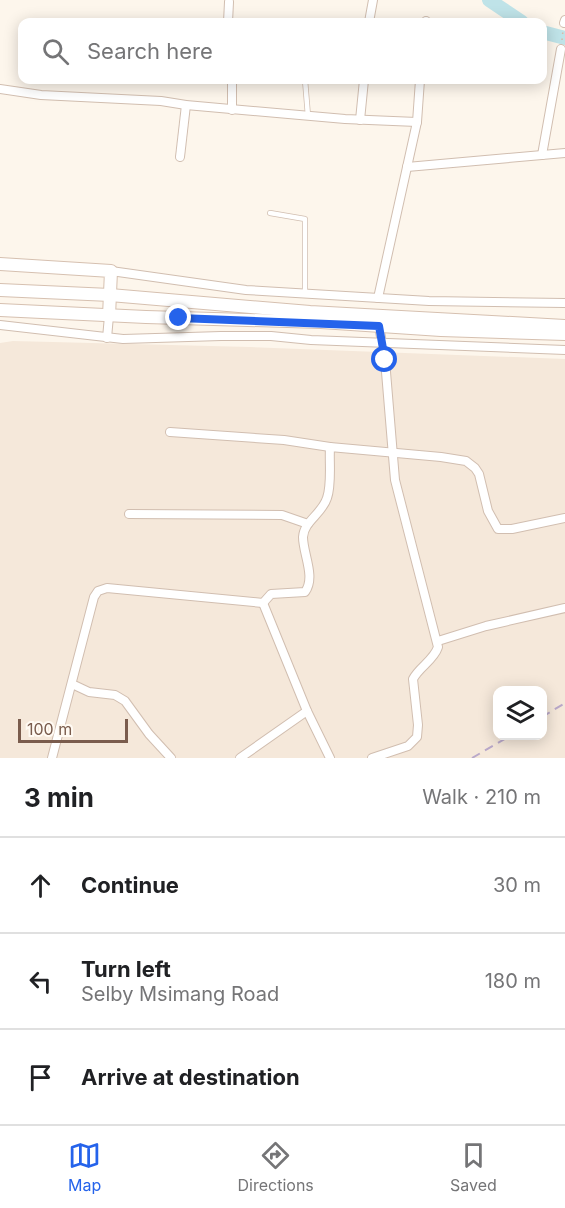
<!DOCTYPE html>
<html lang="en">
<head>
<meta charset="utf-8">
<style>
	:root { --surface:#fff; --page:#f2f2f2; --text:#202124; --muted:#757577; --line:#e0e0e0; --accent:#2563eb }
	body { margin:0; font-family:Inter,sans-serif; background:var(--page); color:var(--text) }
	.controls { position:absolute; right:18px; bottom:18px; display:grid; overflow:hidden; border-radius:12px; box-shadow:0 3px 15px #0003 }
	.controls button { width:54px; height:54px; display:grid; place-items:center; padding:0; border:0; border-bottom:2px solid var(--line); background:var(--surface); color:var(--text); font:30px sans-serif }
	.scale { position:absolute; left:18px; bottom:15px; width:110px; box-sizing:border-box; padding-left:6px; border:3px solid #7a5c4d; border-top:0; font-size:16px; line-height:21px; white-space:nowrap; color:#7a5c4d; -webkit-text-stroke:4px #fffaf3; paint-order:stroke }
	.stop { position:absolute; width:18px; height:18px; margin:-14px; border:4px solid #2563eb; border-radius:50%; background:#fff }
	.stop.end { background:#2563eb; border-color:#fff; box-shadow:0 2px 6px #0008 }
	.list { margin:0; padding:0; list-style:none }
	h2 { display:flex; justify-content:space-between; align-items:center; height:78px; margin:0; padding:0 24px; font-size:26px }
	h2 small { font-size:20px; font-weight:400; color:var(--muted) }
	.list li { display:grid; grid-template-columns:39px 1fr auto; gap:18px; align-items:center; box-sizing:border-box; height:96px; padding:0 24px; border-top:2px solid var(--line) }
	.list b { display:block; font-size:22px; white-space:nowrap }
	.list p { margin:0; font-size:20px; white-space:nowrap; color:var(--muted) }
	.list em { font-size:20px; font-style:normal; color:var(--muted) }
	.icon { flex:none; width:33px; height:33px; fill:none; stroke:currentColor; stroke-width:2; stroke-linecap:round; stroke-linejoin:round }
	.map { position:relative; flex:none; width:565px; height:758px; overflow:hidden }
	.search { position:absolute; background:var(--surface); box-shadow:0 3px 15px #0003; left:18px; right:18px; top:18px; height:66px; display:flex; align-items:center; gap:15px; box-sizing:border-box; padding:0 21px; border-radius:12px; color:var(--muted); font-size:22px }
	.sheet { height:366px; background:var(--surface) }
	nav { display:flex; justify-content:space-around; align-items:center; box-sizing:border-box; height:84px; border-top:2px solid var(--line); background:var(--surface); font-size:16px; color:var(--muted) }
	nav a { display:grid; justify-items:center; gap:3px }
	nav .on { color:var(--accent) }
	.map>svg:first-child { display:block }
	.residential { fill:#f5e8da; fill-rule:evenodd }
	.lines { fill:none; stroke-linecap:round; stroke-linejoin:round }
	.river { stroke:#bfe3e8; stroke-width:14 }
	.lane-casing { stroke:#d1beb0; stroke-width:6 }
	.street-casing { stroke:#d1beb0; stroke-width:10 }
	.secondary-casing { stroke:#d6c0b0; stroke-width:14 }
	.path { stroke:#d9b8a5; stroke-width:1.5; stroke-dasharray:1.5 4.5; stroke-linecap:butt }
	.lane { stroke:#fff; stroke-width:4.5 }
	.street { stroke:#fff; stroke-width:8 }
	.secondary { stroke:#fff; stroke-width:12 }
	.rail { stroke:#b9a8c9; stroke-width:2; stroke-dasharray:9 6; stroke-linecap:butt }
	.route { stroke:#2563eb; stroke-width:8 }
</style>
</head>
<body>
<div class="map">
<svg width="565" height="758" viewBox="0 0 565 758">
	<rect width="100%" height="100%" fill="#fdf6ec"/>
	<path class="residential" d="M13 341 250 347 565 359V758H0V343ZM498 690H542V736H498Z"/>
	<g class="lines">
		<g class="river">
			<polyline points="489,0 522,22"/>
			<polyline points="542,32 565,38"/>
		</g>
		<defs>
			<g id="lane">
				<polyline points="305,80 308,116"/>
				<polyline points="270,213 305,219 305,294"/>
			</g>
			<g id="street">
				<polyline points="228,22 229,2"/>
				<polyline points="369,22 373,0"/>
				<polyline points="426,22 426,21"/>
				<polyline points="564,23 565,20"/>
				<polyline points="232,80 232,110"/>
				<polyline points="0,89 41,95 161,101 186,105 345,119 417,122"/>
				<polyline points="360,120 364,80"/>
				<polyline points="542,155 561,49"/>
				<polyline points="180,157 186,105"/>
				<polyline points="407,167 565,153"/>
				<polyline points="111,271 246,290 429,301 565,303"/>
				<polyline points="378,298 417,122 420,80"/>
				<polyline points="0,325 123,339 221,336 271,336 311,340 565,350"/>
				<polyline points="107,338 109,316"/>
				<polyline points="170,432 284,440 330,447"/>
				<polyline points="129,514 282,515 308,524"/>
				<path d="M263 603 271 594 305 592C316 577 303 554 303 537 304 521 322 514 327 498 332 484 329 463 330 447L441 457 466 461 475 468 479 474 488 511 498 529H512L565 518"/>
				<polyline points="263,603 307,711 330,758"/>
				<polyline points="438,641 486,626 565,608"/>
				<polyline points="72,684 89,692 115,695 125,701 149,734 171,758"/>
				<polyline points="52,758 94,597 98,591 107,588 263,603"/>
				<polyline points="240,758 307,711"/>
				<path d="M372 758 408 746 417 737 418 725 413 679C419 667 434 660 438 647L395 480 385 360 379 326"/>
			</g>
			<g id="secondary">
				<polyline points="0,264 111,271 109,316"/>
				<polyline points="0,290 110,295 310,312 565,326"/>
				<polyline points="0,310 146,317 321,322 441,330 565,334"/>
			</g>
		</defs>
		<use href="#lane" class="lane-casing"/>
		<use href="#street" class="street-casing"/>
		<use href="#secondary" class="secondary-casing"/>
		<polyline class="path" points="562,40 563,30"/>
		<use href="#lane" class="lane"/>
		<use href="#street" class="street"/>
		<use href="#secondary" class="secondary"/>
		<g class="rail">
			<polyline points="542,717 565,703"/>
			<polyline points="472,758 510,736"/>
		</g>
	</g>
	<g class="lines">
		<polyline class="route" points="179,318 379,326 385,360"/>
	</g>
</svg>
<div class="controls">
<button><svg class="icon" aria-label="layers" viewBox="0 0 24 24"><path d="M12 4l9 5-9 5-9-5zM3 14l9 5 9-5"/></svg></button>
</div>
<div class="scale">100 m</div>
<div class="stop" style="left:385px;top:360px"></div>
<div class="stop end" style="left:179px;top:318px"></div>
<div class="search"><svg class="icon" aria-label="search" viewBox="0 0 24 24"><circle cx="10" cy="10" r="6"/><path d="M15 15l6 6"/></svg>Search here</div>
</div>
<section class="sheet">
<h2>3 min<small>Walk · 210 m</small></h2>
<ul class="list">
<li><svg class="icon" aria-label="ahead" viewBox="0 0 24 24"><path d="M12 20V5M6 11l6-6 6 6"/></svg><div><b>Continue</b></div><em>30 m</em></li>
<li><svg class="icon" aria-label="left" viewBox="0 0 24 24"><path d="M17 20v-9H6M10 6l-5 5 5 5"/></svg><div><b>Turn left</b><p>Selby Msimang Road</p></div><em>180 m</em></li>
<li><svg class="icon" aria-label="arrive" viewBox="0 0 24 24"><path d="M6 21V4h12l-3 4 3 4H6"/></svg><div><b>Arrive at destination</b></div></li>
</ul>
</section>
<nav>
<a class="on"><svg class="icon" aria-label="map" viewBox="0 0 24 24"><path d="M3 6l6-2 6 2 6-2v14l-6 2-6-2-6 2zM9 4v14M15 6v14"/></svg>Map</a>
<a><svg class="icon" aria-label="directions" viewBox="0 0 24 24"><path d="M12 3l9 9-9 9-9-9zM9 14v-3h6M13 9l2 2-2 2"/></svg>Directions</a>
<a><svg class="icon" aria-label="saved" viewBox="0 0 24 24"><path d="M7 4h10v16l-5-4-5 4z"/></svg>Saved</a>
</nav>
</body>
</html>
